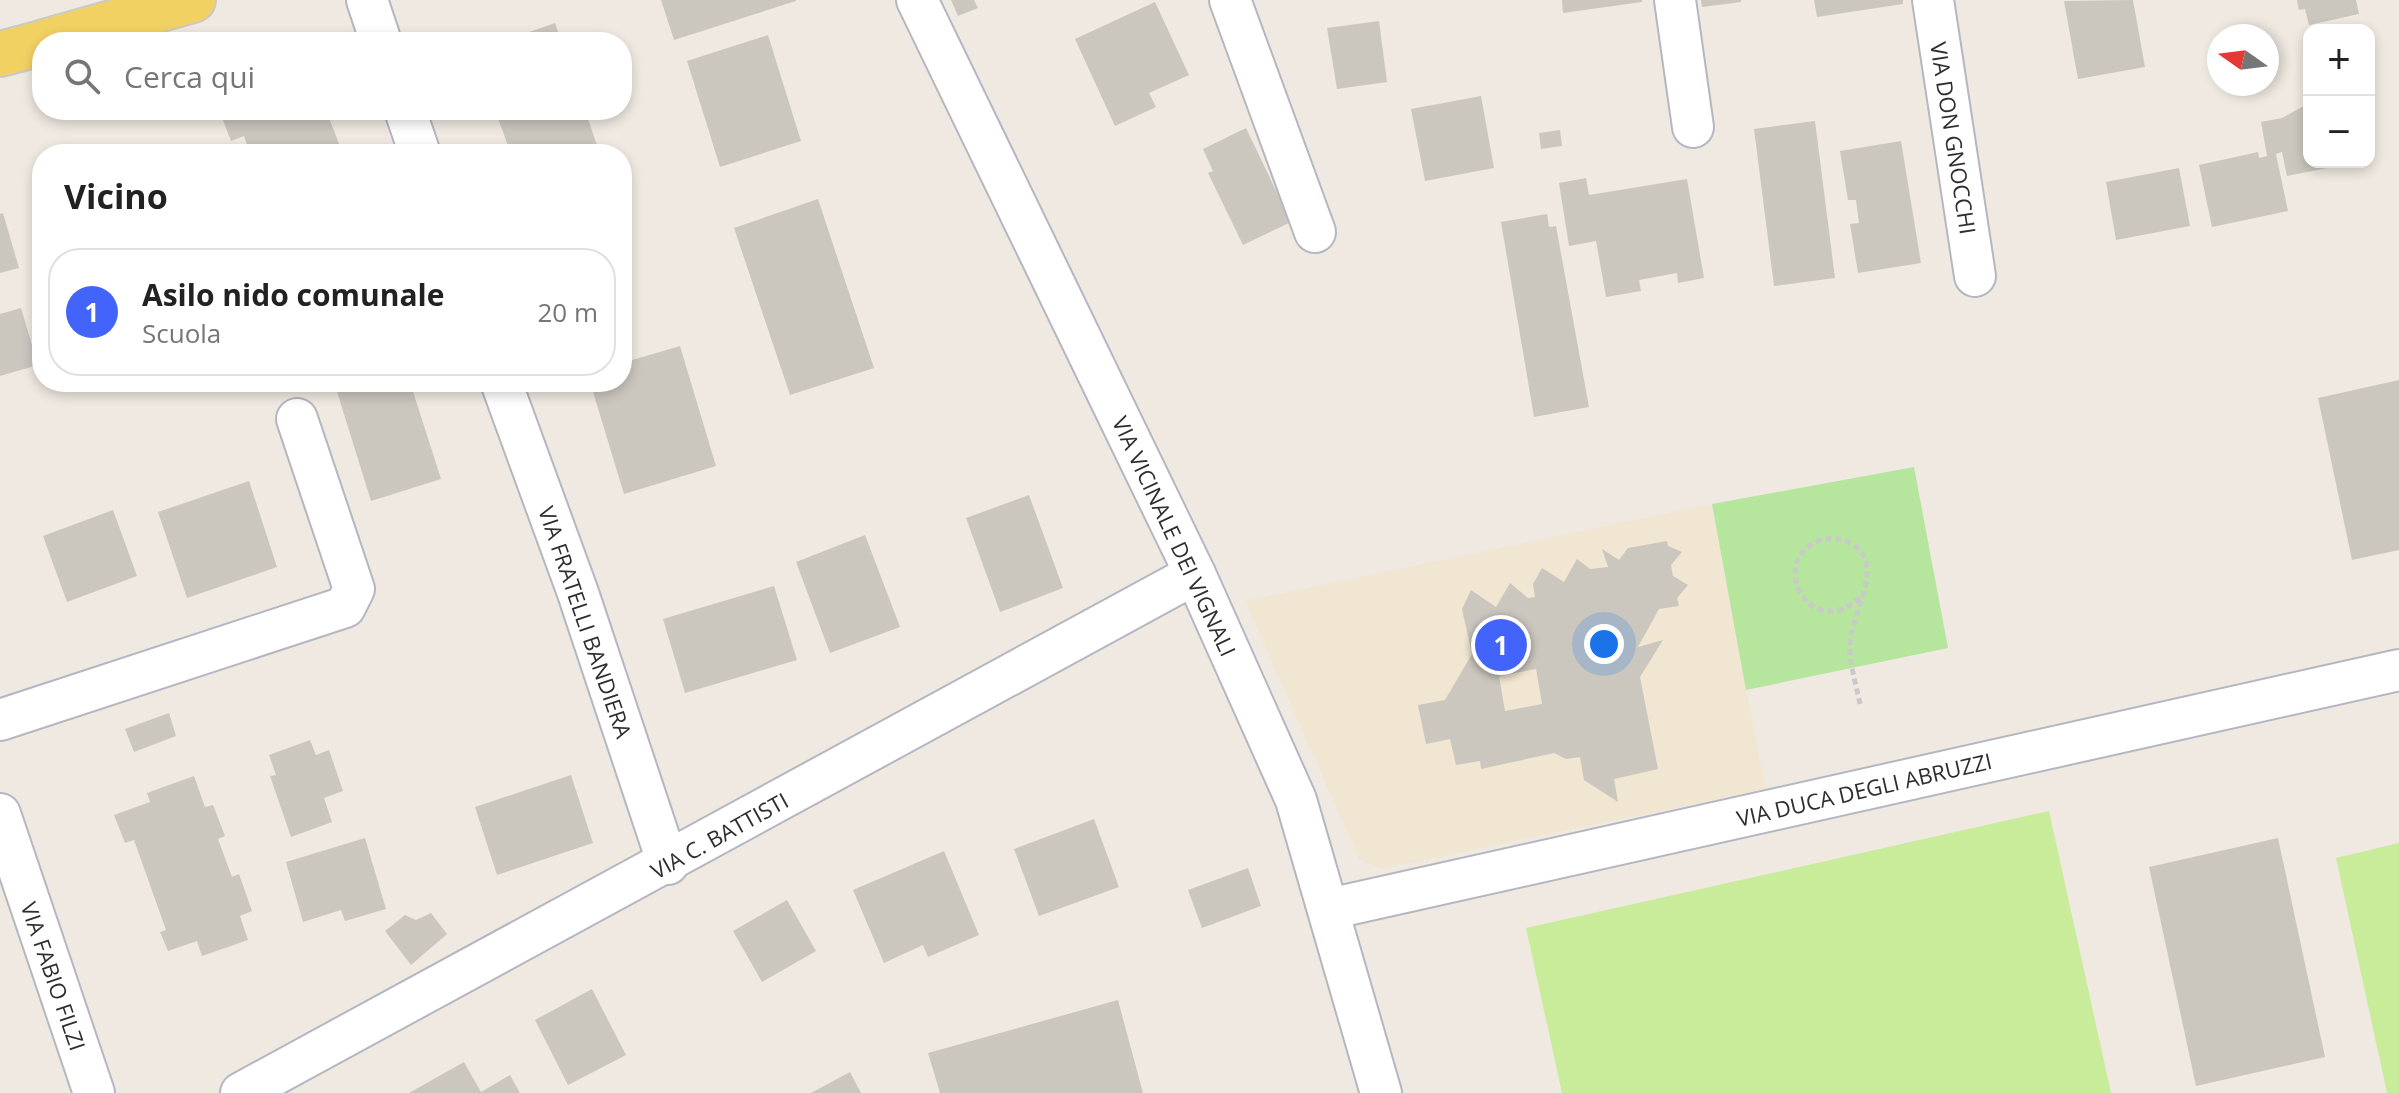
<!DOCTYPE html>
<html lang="it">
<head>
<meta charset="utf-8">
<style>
	:root { --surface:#fff; --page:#f2f2f2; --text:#222; --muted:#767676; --line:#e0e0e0; --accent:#4264fb }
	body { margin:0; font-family:"Open Sans",sans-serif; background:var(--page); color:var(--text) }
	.controls { position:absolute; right:24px; top:24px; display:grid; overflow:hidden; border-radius:16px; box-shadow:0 4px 12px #0003 }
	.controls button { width:72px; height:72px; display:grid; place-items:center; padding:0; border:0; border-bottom:2px solid var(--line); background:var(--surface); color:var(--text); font:40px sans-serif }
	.compass { position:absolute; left:2207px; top:24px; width:72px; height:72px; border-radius:50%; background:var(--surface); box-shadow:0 4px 12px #0003; rotate:284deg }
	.you { position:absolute; left:1604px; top:644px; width:28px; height:28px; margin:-20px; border:6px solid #fff; border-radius:50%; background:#1a73e8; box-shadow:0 0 0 12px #1a73e833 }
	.badge { display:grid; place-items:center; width:52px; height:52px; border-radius:50%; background:var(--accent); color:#fff; font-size:26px; font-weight:700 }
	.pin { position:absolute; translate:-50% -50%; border:4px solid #fff; box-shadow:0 2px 8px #0006 }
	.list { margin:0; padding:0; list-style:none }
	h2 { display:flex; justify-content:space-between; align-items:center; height:104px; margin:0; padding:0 32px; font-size:34px }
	h2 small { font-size:26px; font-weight:400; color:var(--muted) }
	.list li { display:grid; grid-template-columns:52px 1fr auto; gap:24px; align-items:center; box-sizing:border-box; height:128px; margin:0 16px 16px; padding:0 16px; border:2px solid var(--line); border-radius:32px }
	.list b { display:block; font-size:30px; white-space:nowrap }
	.list p { margin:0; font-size:26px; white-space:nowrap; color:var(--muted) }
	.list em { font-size:26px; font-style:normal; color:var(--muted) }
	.icon { flex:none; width:44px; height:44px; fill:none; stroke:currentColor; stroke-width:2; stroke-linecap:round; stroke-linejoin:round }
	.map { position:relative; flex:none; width:2399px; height:1093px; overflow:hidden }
	.search { position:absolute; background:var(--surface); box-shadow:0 4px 12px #0003; left:32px; top:32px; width:600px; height:88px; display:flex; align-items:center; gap:20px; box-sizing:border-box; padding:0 28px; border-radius:32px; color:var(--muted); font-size:30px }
	.panel { position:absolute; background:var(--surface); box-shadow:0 4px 12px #0003; left:32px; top:144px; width:600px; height:248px; border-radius:32px }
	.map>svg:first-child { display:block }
	.education { fill:#f0e6d1 }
	.park { fill:#b6e59e }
	.pitch { fill:#c9ec9a }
	.building { fill:#cbc7bf; fill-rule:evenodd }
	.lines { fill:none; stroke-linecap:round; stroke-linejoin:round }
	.minor-casing { stroke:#b4b7c1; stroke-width:44 }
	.major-casing { stroke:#c9c9c9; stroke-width:48 }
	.path { stroke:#c9c9c9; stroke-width:5; stroke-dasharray:6 4; stroke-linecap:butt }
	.minor { stroke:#fff; stroke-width:40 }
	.major { stroke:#f2d163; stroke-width:44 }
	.labels { text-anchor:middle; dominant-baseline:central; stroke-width:6; stroke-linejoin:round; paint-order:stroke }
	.street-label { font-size:22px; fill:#2e2e2e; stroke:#fff }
</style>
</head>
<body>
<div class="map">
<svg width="2399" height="1093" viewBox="0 0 2399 1093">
	<rect width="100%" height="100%" fill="#efe9e1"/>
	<polygon class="education" points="1712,504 1765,789 1381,869 1359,859 1245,601"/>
	<polygon class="park" points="1914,467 1948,648 1746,690 1712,504"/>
	<g class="pitch">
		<polygon points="2049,811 2111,1093 1562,1093 1526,928"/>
		<polygon points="2399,843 2399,1093 2387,1093 2336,858"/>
	</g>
	<g class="building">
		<polygon points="661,0 796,0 796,1 674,40"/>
		<polygon points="951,0 974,0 978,8 958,16"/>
		<polygon points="1562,0 1642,0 1642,2 1563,13"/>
		<polygon points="1701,0 1741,0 1741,2 1702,7"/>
		<polygon points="1814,0 1903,0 1903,4 1817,17"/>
		<polygon points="2133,0 2145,67 2078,79 2064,1"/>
		<polygon points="2297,0 2356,0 2359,14 2309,25 2305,9 2299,10"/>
		<polygon points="1155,2 1189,75 1149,93 1156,107 1115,126 1075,39"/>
		<polygon points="1379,21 1387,82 1337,89 1327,28"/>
		<polygon points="555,23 562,42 501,42"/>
		<polygon points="768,35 801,141 720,167 687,61"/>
		<polygon points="1481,96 1494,168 1425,181 1411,109"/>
		<polygon points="2309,103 2309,162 2325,162 2327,168 2287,176 2282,152 2276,154 2288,211 2212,227 2199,165 2258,152 2259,158 2267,156 2261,122 2282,118"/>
		<polygon points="219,110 326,110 343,154 250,154 244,136 231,141"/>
		<polygon points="495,110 585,110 600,154 511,154"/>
		<polygon points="1815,121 1835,278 1774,286 1754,129"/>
		<polygon points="1246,128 1291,222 1243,245 1208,173 1213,171 1203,149"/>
		<polygon points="1560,130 1562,146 1541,149 1539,133"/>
		<polygon points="1901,141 1921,263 1858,273 1850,224 1859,223 1856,200 1848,200 1840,151"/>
		<polygon points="2179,168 2190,226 2116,240 2106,182"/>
		<polygon points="1586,178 1589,195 1687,179 1704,278 1678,283 1677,273 1639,280 1641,291 1606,297 1596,241 1569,246 1559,183"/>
		<polygon points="818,199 874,368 790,395 734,228"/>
		<polygon points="3,213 19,268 0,273 0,214"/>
		<polygon points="1547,214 1549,227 1556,226 1589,407 1534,417 1501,222"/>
		<polygon points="21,308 38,365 0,376 0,314"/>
		<polygon points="680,346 716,466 624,494 590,382 622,382 622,363"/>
		<polygon points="2399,380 2399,550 2352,560 2318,398"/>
		<polygon points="334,382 410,382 441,479 371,501"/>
		<polygon points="249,481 277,567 187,598 158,512"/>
		<polygon points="1029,495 1063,588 1000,612 966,518"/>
		<polygon points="113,510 137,576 67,602 43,536"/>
		<polygon points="865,535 900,627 830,653 796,562"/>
		<path d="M1667 541 1668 546 1682 552 1671 565 1673 576 1688 585 1677 598 1679 606 1659 609 1638 647 1663 640 1640 677 1658 769 1614 779 1618 802 1584 780 1580 757 1566 759 1554 753 1481 769 1480 761 1456 765 1450 739 1426 744 1418 705 1445 700 1472 654 1462 609 1471 590 1496 607 1510 583 1528 598 1535 597 1533 584 1542 568 1564 582 1577 559 1590 569 1608 567 1602 549 1619 560 1628 548ZM1536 669 1542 704 1505 711 1499 676Z"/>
		<polygon points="774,586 797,660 685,693 663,619"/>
		<polygon points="169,713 176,736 134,752 125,729"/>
		<polygon points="310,740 316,755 329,750 343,791 324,798 332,822 291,837 270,776 276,775 269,755"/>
		<polygon points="571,775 593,843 497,875 475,807"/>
		<polygon points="194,776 205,807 213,805 225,836 218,839 232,877 239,874 252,911 240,916 248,940 202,956 197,941 168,951 160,932 166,930 134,840 125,843 114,815 150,802 147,793"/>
		<polygon points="1094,819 1119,887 1039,916 1014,849"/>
		<polygon points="365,838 386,909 345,921 341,910 303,922 286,862"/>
		<polygon points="2278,838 2325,1057 2196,1086 2149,867"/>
		<polygon points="944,851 979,935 928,957 923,945 884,963 853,890"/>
		<polygon points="1248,868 1261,906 1202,928 1188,890"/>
		<polygon points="787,900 816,951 762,982 733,931"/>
		<polygon points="431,913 447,934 411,965 385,931 405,915 416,920"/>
		<polygon points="592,989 626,1055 568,1085 535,1020"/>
		<polygon points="1118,1000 1143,1093 940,1093 928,1053"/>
		<polygon points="464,1062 481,1092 510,1075 520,1093 409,1093"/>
		<polygon points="850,1072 861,1093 811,1093"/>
	</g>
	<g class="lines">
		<defs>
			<g id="minor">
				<polyline points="367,0 381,42"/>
				<polyline points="917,0 1195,574 1296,800 1381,1093"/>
				<polyline points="1230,0 1315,232"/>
				<polyline points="1675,0 1693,127"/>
				<polyline points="1933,0 1975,276"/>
				<polyline points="405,110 420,154"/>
				<polyline points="501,382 578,593 668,864"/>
				<polyline points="0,720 345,607 354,589 297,419"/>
				<polyline points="0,814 94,1093"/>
				<polyline points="1329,909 2399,670"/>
				<polyline points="241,1093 1195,574"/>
			</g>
			<g id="major">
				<polyline points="44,42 193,0"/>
				<polyline points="0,54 42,43"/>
			</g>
		</defs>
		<use href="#minor" class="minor-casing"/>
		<use href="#major" class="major-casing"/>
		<path class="path" d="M1860 704C1856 684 1849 663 1850 643 1851 612 1889 562 1848 542 1838 538 1827 537 1818 541 1766 563 1813 645 1861 596"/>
		<use href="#minor" class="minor"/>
		<use href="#major" class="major"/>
	</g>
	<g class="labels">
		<g class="street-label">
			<text transform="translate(1954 138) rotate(81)">VIA DON GNOCCHI</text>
			<text transform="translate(1175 536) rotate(65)">VIA VICINALE DEI VIGNALI</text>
			<text transform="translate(586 622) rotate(71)">VIA FRATELLI BANDIERA</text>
			<text transform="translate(1864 789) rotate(-13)">VIA DUCA DEGLI ABRUZZI</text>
			<text transform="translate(719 835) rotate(-29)">VIA C. BATTISTI</text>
			<text transform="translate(54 976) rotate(71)">VIA FABIO FILZI</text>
		</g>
	</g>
</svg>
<div class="controls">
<button>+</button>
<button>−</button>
</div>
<svg class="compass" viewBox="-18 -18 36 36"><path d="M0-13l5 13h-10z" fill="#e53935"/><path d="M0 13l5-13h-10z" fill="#767676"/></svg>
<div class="you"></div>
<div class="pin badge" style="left:1501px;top:645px">1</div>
<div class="search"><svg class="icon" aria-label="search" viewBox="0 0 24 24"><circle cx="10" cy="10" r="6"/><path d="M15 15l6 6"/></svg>Cerca qui</div>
<section class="panel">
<h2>Vicino<small></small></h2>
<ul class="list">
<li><span class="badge">1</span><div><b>Asilo nido comunale</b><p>Scuola</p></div><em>20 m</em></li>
</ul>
</section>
</div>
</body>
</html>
